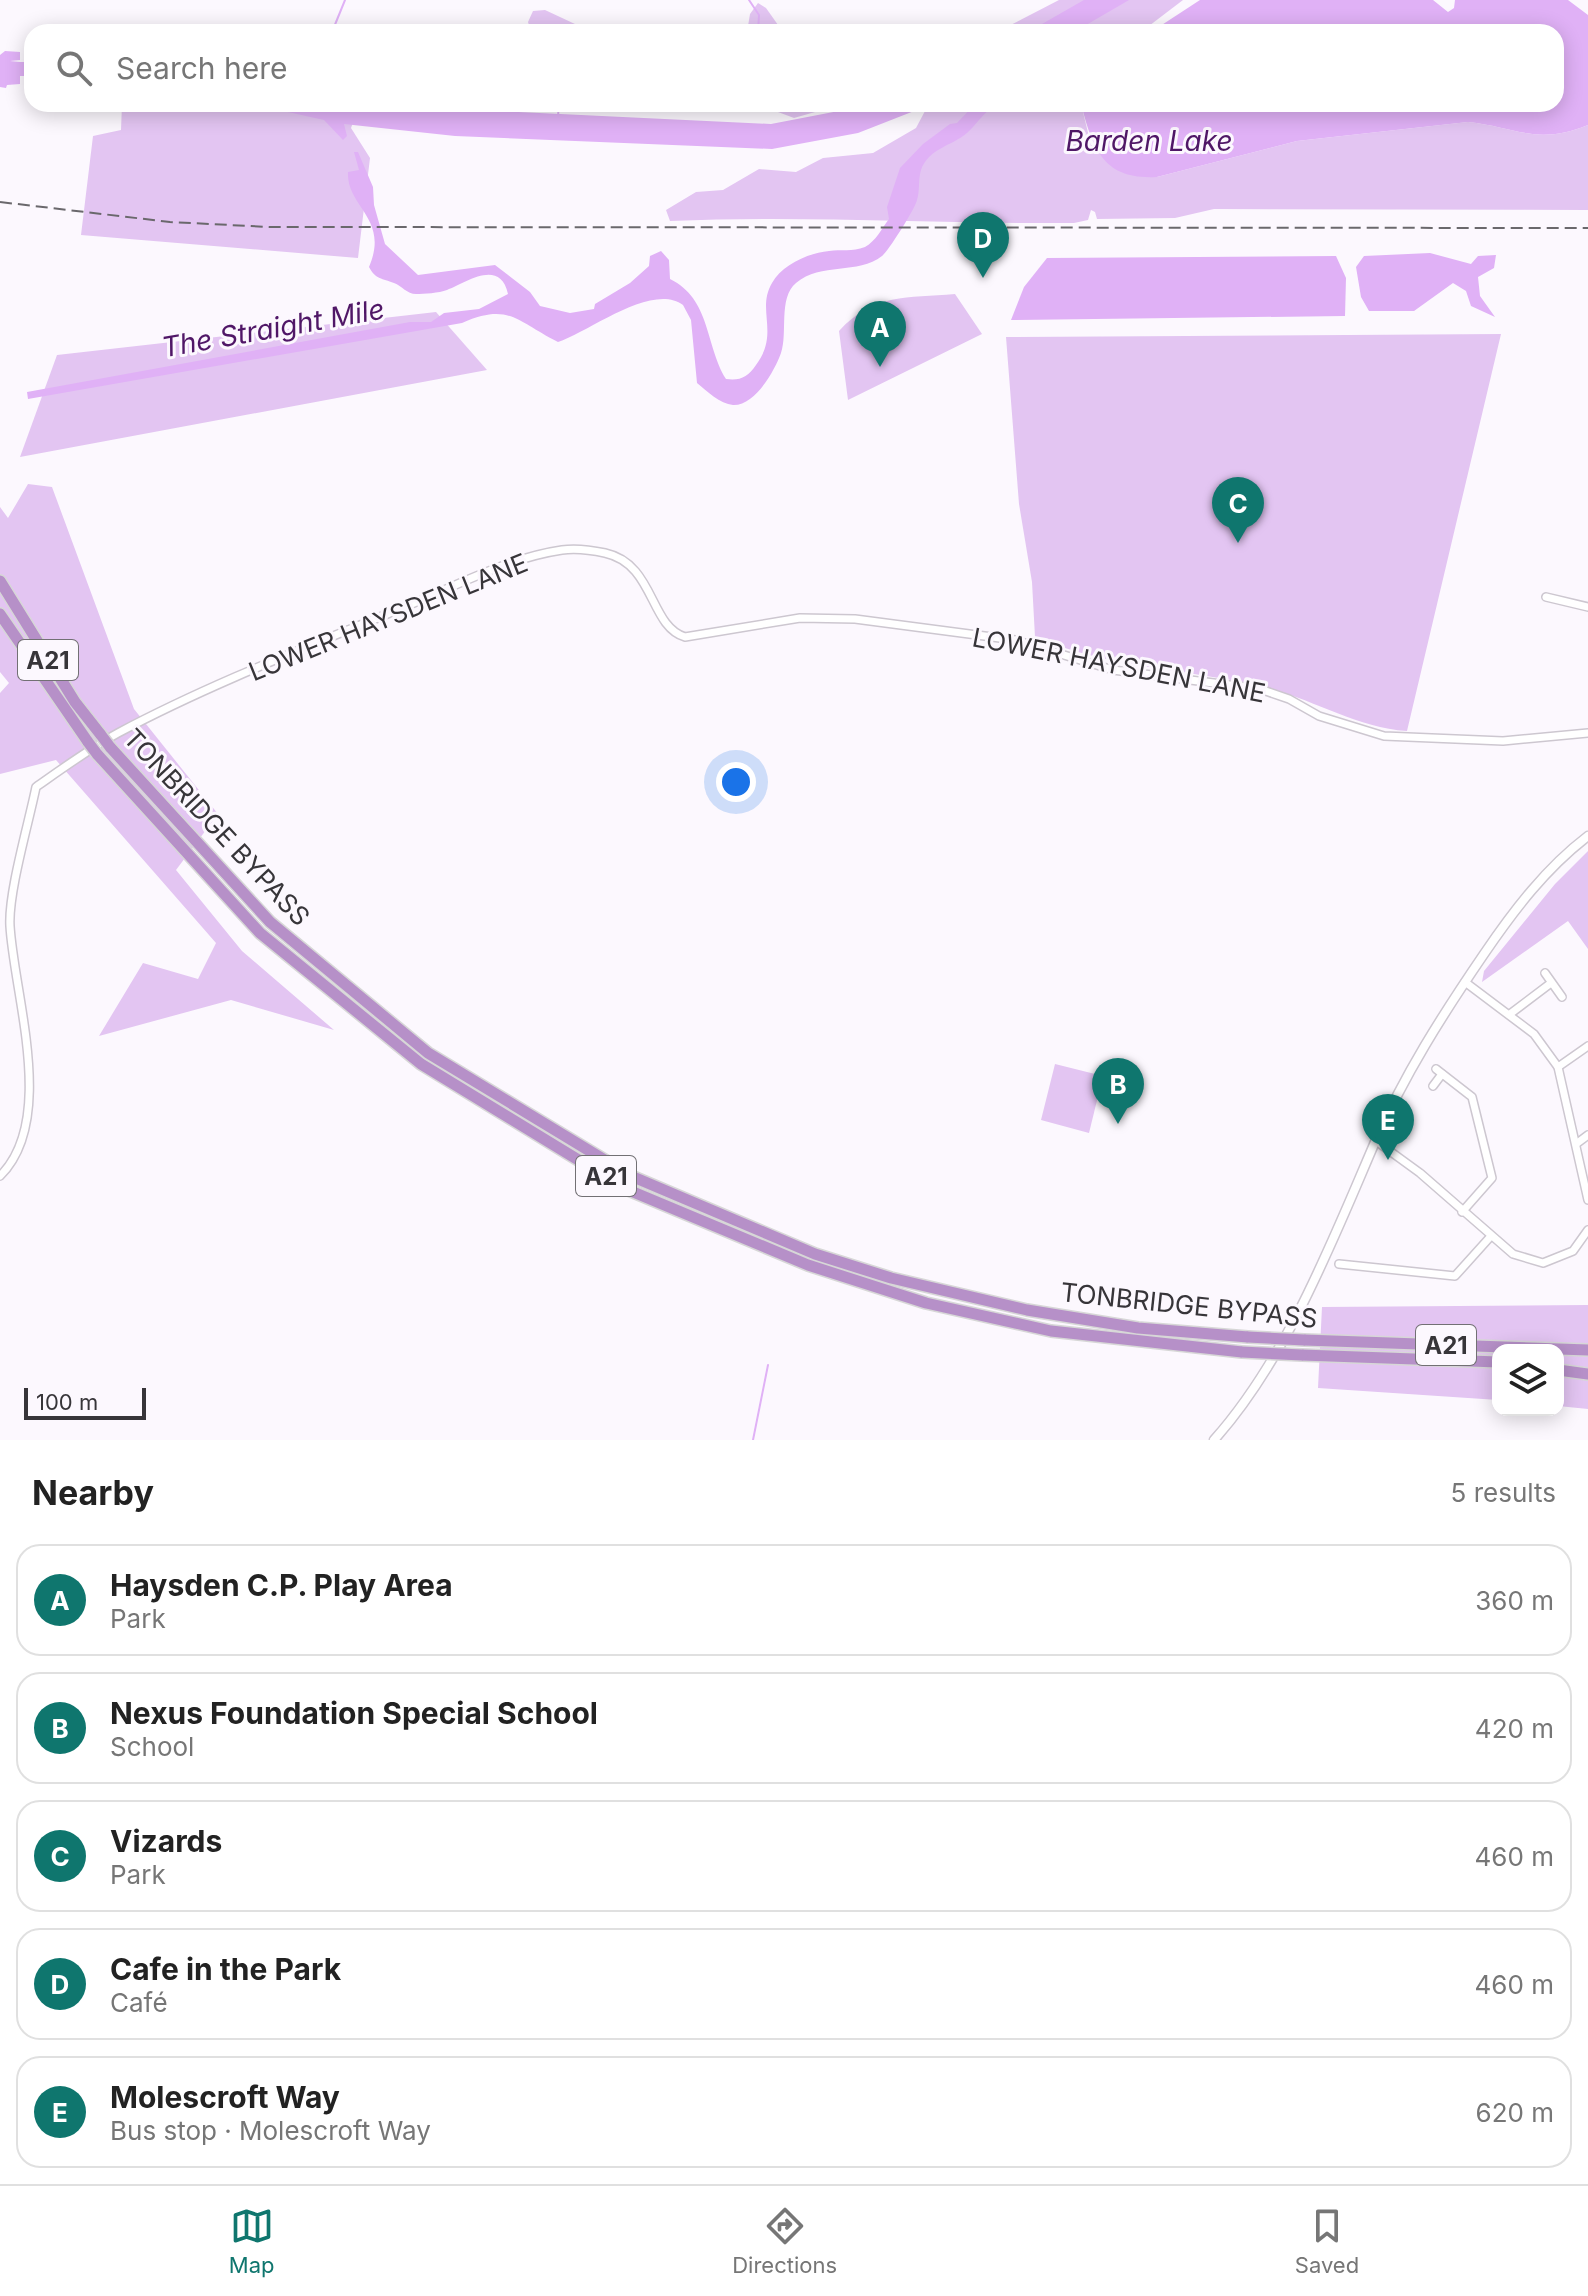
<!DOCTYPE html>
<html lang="en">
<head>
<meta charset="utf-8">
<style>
	:root { --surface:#fff; --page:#f2f2f2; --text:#222; --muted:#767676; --line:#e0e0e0; --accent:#0f766e }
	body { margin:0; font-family:Inter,sans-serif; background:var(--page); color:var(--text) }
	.controls { position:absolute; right:24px; bottom:24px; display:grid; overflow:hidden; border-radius:16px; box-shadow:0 4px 20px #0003 }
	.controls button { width:72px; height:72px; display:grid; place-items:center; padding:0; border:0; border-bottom:2px solid var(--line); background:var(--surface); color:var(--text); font:40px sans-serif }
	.scale { position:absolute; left:24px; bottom:20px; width:122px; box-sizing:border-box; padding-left:8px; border:4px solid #373539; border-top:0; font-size:22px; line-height:28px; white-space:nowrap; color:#373539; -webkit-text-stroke:6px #fcf8fe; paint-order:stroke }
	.you { position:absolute; left:736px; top:782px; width:28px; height:28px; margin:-20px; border:6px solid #fff; border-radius:50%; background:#1a73e8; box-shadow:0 0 0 12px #1a73e833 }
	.badge { display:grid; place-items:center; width:52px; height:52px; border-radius:50%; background:var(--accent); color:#fff; font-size:26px; font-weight:700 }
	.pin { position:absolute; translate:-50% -66px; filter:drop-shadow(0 2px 4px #0008) }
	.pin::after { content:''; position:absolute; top:42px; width:28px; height:24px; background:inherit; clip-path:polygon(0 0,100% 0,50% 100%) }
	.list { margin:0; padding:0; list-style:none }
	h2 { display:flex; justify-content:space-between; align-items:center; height:104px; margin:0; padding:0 32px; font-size:34px }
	h2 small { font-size:26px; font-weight:400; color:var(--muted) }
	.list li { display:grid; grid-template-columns:52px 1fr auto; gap:24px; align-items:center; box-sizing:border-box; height:112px; margin:0 16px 16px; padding:0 16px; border:2px solid var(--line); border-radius:24px }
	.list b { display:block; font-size:30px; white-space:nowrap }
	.list p { margin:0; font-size:26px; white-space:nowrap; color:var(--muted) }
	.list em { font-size:26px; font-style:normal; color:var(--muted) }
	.icon { flex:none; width:44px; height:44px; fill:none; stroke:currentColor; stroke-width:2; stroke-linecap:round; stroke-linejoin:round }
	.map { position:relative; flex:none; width:1588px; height:1440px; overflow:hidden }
	.search { position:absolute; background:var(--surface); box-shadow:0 4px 20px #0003; left:24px; right:24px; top:24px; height:88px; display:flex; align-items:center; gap:20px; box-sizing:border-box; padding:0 28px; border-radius:24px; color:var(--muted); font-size:30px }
	.sheet { height:744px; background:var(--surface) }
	nav { display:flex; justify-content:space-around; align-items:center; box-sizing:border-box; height:112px; border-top:2px solid var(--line); background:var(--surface); font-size:22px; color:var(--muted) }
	nav a { display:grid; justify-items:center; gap:4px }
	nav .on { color:var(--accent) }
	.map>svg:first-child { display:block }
	.green { fill:#e3c5f2 }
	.water { fill:#e0b1f6 }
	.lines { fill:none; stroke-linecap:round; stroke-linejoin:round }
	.stream { stroke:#e0b1f6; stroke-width:2 }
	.river { stroke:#e0b1f6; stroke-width:14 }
	.minor-casing { stroke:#cdc7d0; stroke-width:10 }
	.tertiary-casing { stroke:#cdc7d0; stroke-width:11 }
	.trunk-casing { stroke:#d7d7d7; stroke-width:14 }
	.minor { stroke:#fff; stroke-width:7 }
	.tertiary { stroke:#fff; stroke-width:8 }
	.trunk { stroke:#b690c8; stroke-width:11 }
	.rail { stroke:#6a686c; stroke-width:2; stroke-dasharray:12 6; stroke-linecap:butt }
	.trunk-bridge-casing { stroke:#d7d7d7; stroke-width:14; stroke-linecap:butt }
	.trunk-bridge { stroke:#b690c8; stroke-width:11 }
	.labels { text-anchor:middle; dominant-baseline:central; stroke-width:6; stroke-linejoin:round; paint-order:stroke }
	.shield { fill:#fcf8fe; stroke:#727074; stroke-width:2 }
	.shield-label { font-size:24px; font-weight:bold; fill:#373539 }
	.street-label { font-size:26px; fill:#373539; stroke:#fcf8fe }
	.water-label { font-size:28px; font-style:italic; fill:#501767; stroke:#fcf8fe }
</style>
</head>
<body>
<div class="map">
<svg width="1588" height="1440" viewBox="0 0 1588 1440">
	<rect width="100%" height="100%" fill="#fcf8fe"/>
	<g class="green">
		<polygon points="1059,0 1183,0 1141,32 997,32"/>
		<polygon points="758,3 766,8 783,32 747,32 750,14"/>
		<polygon points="545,10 575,24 626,32 531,32 528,22 533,11"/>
		<polygon points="122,104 360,104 351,128 370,158 358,258 81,235 93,136 121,130"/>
		<polygon points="504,104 572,104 563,112 502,109"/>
		<polygon points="757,104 843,104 794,118"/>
		<path d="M924 104H1081L1091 145 1157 177 1297 141 1468 122C1516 127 1537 146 1588 125V210L1214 209 1175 218 1097 219 1095 212 1091 210 1088 220 1074 223C939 224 804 215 670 221L666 210 696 192 723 190 759 169 796 172 823 158 873 153 916 128 925 111Z"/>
		<path d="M955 294 982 334 848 400 839 331C874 293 907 298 955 294Z"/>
		<polygon points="436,312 487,370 20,457 57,355"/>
		<path d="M1501 334 1407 731C1353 727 1309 696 1256 685 1182 669 1106 667 1035 637L1032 582 1019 504 1006 337Z"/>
		<polygon points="28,484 52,487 134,709 218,814 176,870 242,951 334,1030 231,1000 99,1036 143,963 198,979 216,943 56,760 0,774 0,693 9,683 0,672 0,507 8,518"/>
		<polygon points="1588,851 1588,949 1568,921 1482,982 1484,971 1555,884"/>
		<polygon points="1055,1064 1103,1076 1089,1133 1041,1120"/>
		<polygon points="1588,1305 1588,1409 1558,1406 1558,1350 1498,1350 1498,1400 1318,1388 1322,1307"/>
	</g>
	<g class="water">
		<polygon points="1084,0 1129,0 1074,32 1028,32"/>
		<path d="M1200 0H1433L1448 12 1454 8 1455 0H1568L1588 15V125C1537 146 1516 127 1468 122L1297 141 1157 177C1103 180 1093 149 1081 104H1556V32H1151Z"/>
		<polygon points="5,51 20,52 20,60 10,61 20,62 20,74 10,75 20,76 20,84 7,85 6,88 0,87 0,55"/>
		<polygon points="252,104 352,104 771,124 875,104 932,104 858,133 772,149 455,136 344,124 347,136 343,140 324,120"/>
		<path d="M975 104H998C983 112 979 122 967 133 952 146 929 148 921 170 918 180 920 191 917 200 916 207 888 252 882 256 858 275 821 262 796 283 778 298 788 333 781 353 775 370 755 406 733 405 720 404 707 391 697 383L691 320 683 305C652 282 589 332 558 342 517 322 510 302 462 323L28 399 27 392 410 322H431L444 313 479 309 508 294C500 257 464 284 447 290 439 293 424 294 416 294 407 294 402 286 394 283 382 278 376 280 369 267 390 218 346 207 348 172L359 170 354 152H358L373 187 374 205 385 244 418 275 495 265 530 292 540 306 570 313 594 309 595 304 630 283 649 266 650 256 661 251 669 260 670 279C711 299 705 345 726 379 740 381 748 377 756 365 780 333 756 310 772 283 782 265 808 253 829 251 841 249 852 252 865 247 876 241 882 228 889 219L887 207 900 168 923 144 950 124 957 123Z"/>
		<polygon points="1430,253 1471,264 1478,256 1496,255 1494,268 1478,277 1480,296 1495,317 1471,306 1466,291 1453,283 1414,311 1369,311 1361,297 1356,267 1364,256"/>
		<polygon points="1336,256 1346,278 1345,316 1011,320 1024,287 1047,258"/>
	</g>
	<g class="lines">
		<g class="stream">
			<polyline points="749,0 759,15 758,32"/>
			<polyline points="332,32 345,0"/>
			<polyline points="558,116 559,104"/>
			<polyline points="753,1440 768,1365"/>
		</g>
		<polyline class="river" points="0,69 26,69"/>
		<defs>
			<g id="minor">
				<polyline points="1546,597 1588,607"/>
				<polyline points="1545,973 1562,997"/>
				<polyline points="1465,982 1534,1034 1558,1067 1588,1200"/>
				<polyline points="1510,1014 1551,983"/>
				<polyline points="1558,1067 1588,1046"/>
				<polyline points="1436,1069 1472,1097 1492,1178 1462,1212"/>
				<polyline points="1433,1086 1442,1074"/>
				<polyline points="1376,1141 1420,1173 1513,1254 1543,1263 1573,1251 1588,1230"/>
				<polyline points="1576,1144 1588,1135"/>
				<path d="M0 1176C57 1120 14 995 10 926 8 893 29 822 36 787 63 768 89 749 118 733 208 685 307 647 402 608 454 587 507 558 562 550 576 548 591 550 605 553 655 564 649 626 685 637L800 618 855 619 1015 640 1113 670 1260 689 1289 699 1319 716 1384 736 1503 741 1588 733"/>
				<polyline points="1339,1264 1455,1276 1491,1236"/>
			</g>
			<path id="tertiary" d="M1214 1440C1287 1358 1332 1242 1375 1142 1404 1075 1443 1014 1484 954 1514 910 1546 868 1588 836"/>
			<g id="trunk">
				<polyline points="0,581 75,702 101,735"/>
				<polyline points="0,614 88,742"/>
				<polyline points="110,747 270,922 428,1053 631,1176 815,1254 891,1278 1027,1310 1138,1328 1248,1337"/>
				<polyline points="97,754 260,933 421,1064 626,1189 808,1265 926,1303 1051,1331 1242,1352"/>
				<polyline points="1304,1340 1588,1350"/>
				<polyline points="1302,1355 1498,1362"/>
				<polyline points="1558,1370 1588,1374"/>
			</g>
		</defs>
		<use href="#minor" class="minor-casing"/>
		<use href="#tertiary" class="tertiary-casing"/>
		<use href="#trunk" class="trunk-casing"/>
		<use href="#minor" class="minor"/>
		<use href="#tertiary" class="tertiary"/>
		<use href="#trunk" class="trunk"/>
		<polyline class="rail" points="0,202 170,222 270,227 1588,228"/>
		<defs>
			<g id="trunk-bridge">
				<polyline points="101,735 110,747"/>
				<polyline points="88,742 97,754"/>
				<polyline points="1248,1337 1304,1340"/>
				<polyline points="1242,1352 1302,1355"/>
			</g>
		</defs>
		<use href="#trunk-bridge" class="trunk-bridge-casing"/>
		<use href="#trunk-bridge" class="trunk-bridge"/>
	</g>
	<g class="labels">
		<g class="shield">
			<rect x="18" y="640" width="60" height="40" rx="6"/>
			<rect x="576" y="1156" width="60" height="40" rx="6"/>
			<rect x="1416" y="1325" width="60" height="40" rx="6"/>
		</g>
		<g class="shield-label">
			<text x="48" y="660">A21</text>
			<text x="606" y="1176">A21</text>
			<text x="1446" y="1345">A21</text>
		</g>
		<g class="street-label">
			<text transform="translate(388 617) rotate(-22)">LOWER HAYSDEN LANE</text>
			<text transform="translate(1119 665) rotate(11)">LOWER HAYSDEN LANE</text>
			<text transform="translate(217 827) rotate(47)">TONBRIDGE BYPASS</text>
			<text transform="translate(1189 1305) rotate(6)">TONBRIDGE BYPASS</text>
		</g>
		<g class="water-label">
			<text x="1149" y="141">Barden Lake</text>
			<text transform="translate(273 328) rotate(-10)">The Straight Mile</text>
		</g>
	</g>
</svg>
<div class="controls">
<button><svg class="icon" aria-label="layers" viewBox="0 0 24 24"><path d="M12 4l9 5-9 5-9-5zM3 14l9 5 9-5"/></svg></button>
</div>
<div class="scale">100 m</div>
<div class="you"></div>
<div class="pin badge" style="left:880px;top:367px">A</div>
<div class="pin badge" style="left:1118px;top:1124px">B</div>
<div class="pin badge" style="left:1238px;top:543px">C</div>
<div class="pin badge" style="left:983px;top:278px">D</div>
<div class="pin badge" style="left:1388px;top:1160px">E</div>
<div class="search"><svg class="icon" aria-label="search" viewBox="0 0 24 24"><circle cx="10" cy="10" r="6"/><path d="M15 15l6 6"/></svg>Search here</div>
</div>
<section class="sheet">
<h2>Nearby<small>5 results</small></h2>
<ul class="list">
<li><span class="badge">A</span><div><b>Haysden C.P. Play Area</b><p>Park</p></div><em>360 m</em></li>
<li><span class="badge">B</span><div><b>Nexus Foundation Special School</b><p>School</p></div><em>420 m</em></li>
<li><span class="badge">C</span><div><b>Vizards</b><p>Park</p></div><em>460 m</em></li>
<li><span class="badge">D</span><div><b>Cafe in the Park</b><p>Café</p></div><em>460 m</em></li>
<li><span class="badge">E</span><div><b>Molescroft Way</b><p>Bus stop · Molescroft Way</p></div><em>620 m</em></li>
</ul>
</section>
<nav>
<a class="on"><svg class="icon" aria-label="map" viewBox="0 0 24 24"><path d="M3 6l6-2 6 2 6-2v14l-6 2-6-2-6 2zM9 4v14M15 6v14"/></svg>Map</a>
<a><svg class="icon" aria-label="directions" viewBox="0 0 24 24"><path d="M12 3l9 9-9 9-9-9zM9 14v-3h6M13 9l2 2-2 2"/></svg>Directions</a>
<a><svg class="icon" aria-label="saved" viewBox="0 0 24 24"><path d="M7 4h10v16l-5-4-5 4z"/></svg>Saved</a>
</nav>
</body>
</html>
